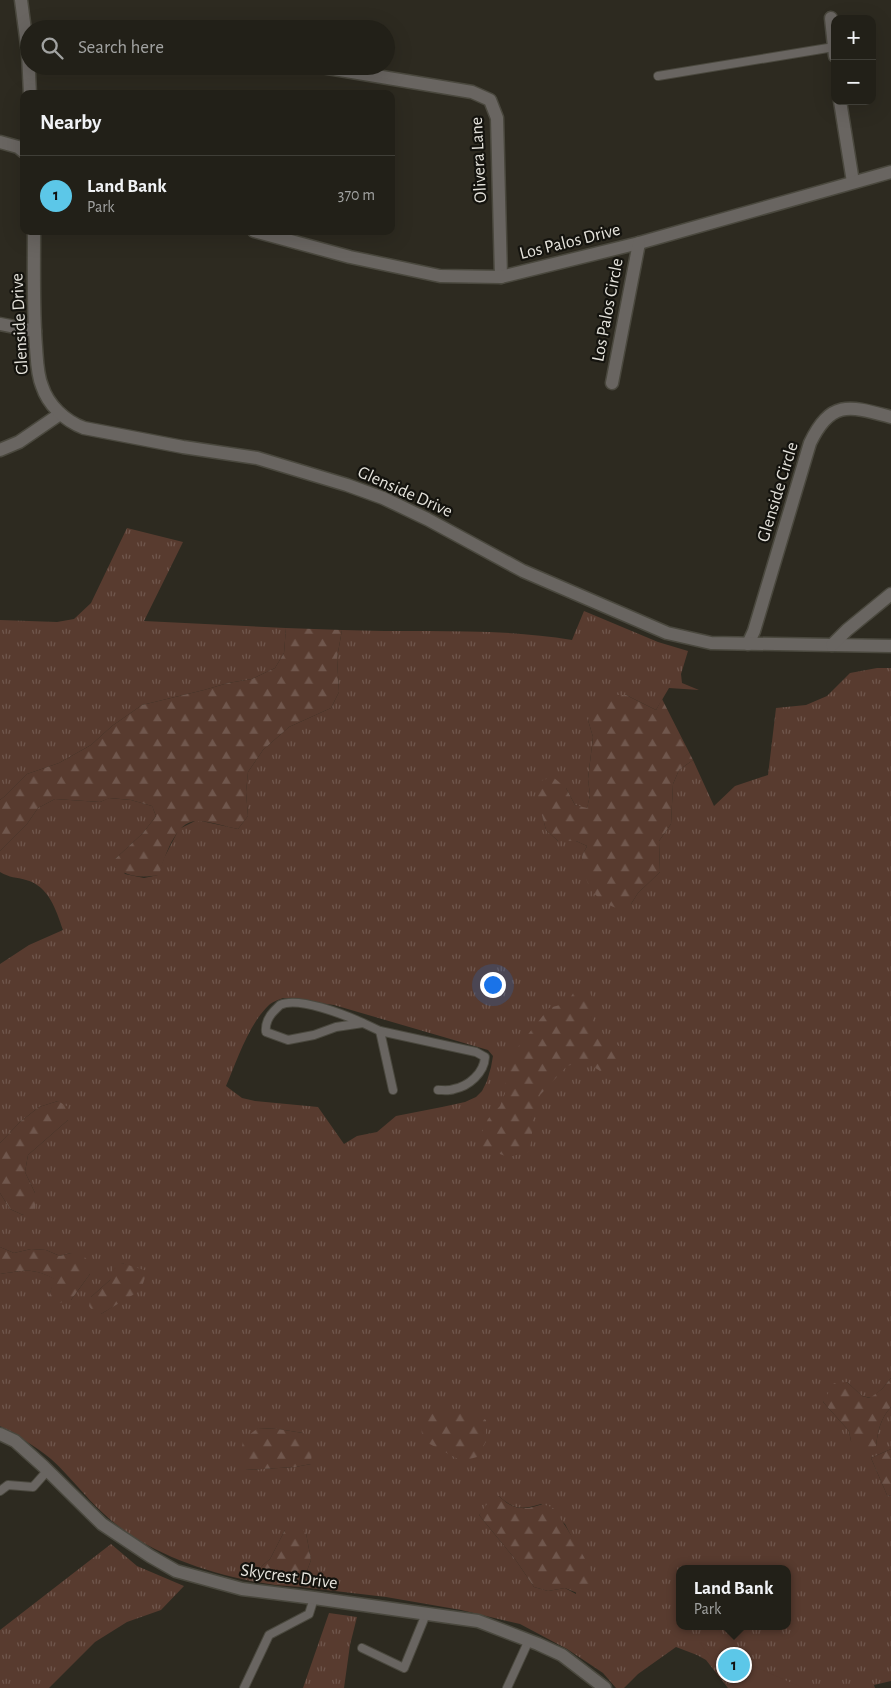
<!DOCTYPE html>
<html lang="en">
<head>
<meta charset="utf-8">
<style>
	:root { --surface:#222018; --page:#2e2d25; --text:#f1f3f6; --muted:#a2a3a2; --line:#3f3e37; --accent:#5cc7e8 }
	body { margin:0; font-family:"Alegreya Sans",sans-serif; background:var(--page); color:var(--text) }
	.controls { position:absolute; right:15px; top:15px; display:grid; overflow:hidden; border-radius:10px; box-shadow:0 5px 20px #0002 }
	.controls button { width:45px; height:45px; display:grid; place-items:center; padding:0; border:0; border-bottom:1px solid var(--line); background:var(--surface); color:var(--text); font:25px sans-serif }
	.you { position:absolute; left:492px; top:984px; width:18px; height:18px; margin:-12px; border:4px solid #fff; border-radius:50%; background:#1a73e8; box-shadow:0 0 0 8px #1a73e833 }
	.badge { display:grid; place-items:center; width:32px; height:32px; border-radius:50%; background:var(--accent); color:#111; font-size:16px; font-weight:700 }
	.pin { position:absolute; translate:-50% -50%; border:2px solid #fff; box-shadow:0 1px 5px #0006 }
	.popup { position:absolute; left:676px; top:1565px; width:115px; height:65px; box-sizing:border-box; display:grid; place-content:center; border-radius:10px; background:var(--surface); filter:drop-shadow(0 1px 4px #0005); font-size:16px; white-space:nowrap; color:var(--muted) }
	.popup b { font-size:19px; color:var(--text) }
	.popup::after { content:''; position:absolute; left:50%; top:100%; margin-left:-10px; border:10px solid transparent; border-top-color:var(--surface) }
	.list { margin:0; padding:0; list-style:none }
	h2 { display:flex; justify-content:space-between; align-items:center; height:65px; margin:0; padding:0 20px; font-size:21px }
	h2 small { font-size:16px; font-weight:400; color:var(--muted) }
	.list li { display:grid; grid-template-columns:32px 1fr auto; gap:15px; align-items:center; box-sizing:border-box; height:80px; padding:0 20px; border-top:1px solid var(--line) }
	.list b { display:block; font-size:19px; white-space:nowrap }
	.list p { margin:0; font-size:16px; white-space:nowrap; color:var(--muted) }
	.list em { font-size:16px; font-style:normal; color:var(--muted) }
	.icon { flex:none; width:28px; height:28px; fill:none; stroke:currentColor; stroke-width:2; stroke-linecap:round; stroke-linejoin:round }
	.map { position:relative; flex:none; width:891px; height:1688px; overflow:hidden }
	.search { position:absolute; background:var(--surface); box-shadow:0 5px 20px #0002; left:20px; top:20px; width:375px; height:55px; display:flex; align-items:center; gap:12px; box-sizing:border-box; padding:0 18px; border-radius:28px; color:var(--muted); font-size:19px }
	.panel { position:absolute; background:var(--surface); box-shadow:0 5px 20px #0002; left:20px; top:90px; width:375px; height:145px; border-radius:10px }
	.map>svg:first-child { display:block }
	.grass { fill:url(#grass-tufts); fill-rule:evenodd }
	.forest { fill:url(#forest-firs) }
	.park { fill:#583b2f }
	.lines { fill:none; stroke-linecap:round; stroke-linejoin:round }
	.service-casing { stroke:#4a483e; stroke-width:10 }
	.minor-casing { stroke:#4a483e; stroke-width:15 }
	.tertiary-casing { stroke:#4a483e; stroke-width:15 }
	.service { stroke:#696561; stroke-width:8 }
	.minor { stroke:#696561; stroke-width:12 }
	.tertiary { stroke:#696561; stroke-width:12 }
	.labels { text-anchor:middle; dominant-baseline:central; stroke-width:4.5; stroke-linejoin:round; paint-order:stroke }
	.street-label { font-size:18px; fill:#e5e3dc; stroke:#14130e }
</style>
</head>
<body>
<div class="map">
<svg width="891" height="1688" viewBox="0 0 891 1688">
	<defs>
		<pattern id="grass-tufts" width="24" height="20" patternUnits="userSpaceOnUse" patternTransform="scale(1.25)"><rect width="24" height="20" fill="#583b2f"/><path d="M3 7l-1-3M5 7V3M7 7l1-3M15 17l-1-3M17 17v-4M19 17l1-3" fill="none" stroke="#70574d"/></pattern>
		<pattern id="forest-firs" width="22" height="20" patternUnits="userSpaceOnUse" patternTransform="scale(1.25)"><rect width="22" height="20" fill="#583b2f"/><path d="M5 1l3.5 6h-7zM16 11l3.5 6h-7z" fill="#70574d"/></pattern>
	</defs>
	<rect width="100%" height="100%" fill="#2d2a20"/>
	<g class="grass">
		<polygon points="127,528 183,542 144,621 286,628 284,653 275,668 252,679 228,683 204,690 142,705 112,726 91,745 59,763 27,774 5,796 0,800 0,620 57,622 74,619 91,603"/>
		<path d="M584 611 658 642 688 651 681 674 682 683 699 690 669 688 656 710 626 695 588 720 593 737 588 779 590 795 587 809 575 805 566 788 542 814 546 830 558 841H576L587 846 582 856 583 861 631 904 638 893 660 872 659 841 671 824 673 784 679 770 693 760 714 806 735 786 768 775 776 708 806 705 827 696 850 673 877 668H891V1378L882 1389 871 1398 862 1396 847 1382 823 1402 849 1431 851 1441 876 1446C878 1431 880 1419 891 1407V1449L871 1458 887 1495 891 1496V1681L874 1685 875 1688H728L706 1660 697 1655 676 1647 638 1674 624 1688H616L603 1673 567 1649 520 1624 461 1610 386 1597 301 1587 311 1560 306 1533 285 1530 270 1559 256 1571 251 1581C198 1570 144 1551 104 1514 85 1497 70 1476 51 1459 35 1446 18 1436 0 1426V1274C25 1271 31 1267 55 1279L49 1296 71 1300 90 1274 71 1253 60 1256 46 1250 31 1249 14 1253 0 1247V1193L10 1209 23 1215 35 1193 25 1172 28 1155 68 1120 58 1101 39 1107 20 1122 0 1143V964L29 945 63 930C56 910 49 886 26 880 16 877 10 878 0 872V851L27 824 38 808 55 799 100 802 109 798 131 800 152 806 156 816 143 833 115 859 125 874 144 878 158 875 164 858 179 829 197 820 238 829 248 816 246 792 248 772 263 750 289 727 331 708 339 692 337 658 342 630C419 633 496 627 572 640ZM283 998 334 1005 488 1050 493 1056 491 1067 487 1081 482 1091 476 1097 465 1102 442 1107 396 1116 377 1132 357 1136 344 1144 318 1107 255 1101 242 1098 226 1086C237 1061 248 1025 269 1005 272 1002 278 1000 283 998ZM122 1263 131 1267 120 1302 101 1314 91 1297 110 1280ZM258 1428 278 1429 303 1433 311 1464 295 1467 245 1470ZM499 1496C514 1510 522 1510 541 1504L565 1524 574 1542 576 1594 565 1588 548 1591 534 1587 515 1559 479 1515ZM680 1569H788V1626H680Z"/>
		<polygon points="111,1544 137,1566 184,1586 161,1610 127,1622 95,1642 49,1688 0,1688 0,1630"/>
		<polygon points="329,1613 357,1617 350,1645 344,1688 303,1688"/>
	</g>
	<g class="forest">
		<path d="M286 628 342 630 337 658 339 692 331 708 289 727 263 750 248 772 246 792 248 816 238 829C226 827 210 821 198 821 176 819 164 858 159 875 142 878 129 877 115 868V859L143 833 156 816 152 806 131 800 110 798 100 802 55 799 38 808 27 824 0 851V800L5 796 27 774 59 763 91 745 112 726 142 705 204 690 228 683 252 679 275 668 284 653Z"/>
		<path d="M607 695H626L656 710 662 699 693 760 679 770 673 784 671 824 659 841 660 872 638 893 631 904 622 910C599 903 586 890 583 865 583 862 582 860 582 857 582 854 586 849 587 846L576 841H558L546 830 536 793 540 781 553 777 566 788 575 805 587 808 590 795 588 779 593 737 588 720 593 707Z"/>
		<polygon points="577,987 587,987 592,997 593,1026 625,1051 620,1063 600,1071 585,1061 567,1066 540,1095 532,1119 532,1139 528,1152 508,1157 492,1151 481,1146 480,1136 488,1119 500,1106 506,1091 505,1073 510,1057 549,1008 567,1003"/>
		<polygon points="58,1101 68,1107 68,1120 28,1155 25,1172 35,1193 35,1210 23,1215 10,1209 0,1193 0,1143 20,1122 39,1107"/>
		<path d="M0 1247 14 1253 31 1249 46 1250 60 1256 71 1253 83 1255 89 1262 90 1274 71 1300 55 1304 49 1296 54 1279C31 1267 25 1271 0 1274Z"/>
		<polygon points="122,1263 147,1271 141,1290 101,1314 94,1313 89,1306 91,1297 110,1280 113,1267"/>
		<path d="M891 1378V1407C880 1419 878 1431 876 1446L863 1452 851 1441 849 1431 823 1402 834 1383 847 1382 862 1396 870 1398 882 1389Z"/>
		<path d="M468 1410 486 1420V1442L477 1457 462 1461 424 1441C419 1427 422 1422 431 1412Z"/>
		<polygon points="258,1428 278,1429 303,1433 312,1447 311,1464 295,1467 245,1470 241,1455 243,1440"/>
		<polygon points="891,1449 891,1496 887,1495 871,1458"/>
		<path d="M493 1496H499C507 1504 515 1509 527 1508 538 1507 540 1501 553 1508 556 1510 590 1565 591 1571 593 1581 587 1588 582 1595L565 1588 548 1591 534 1587 515 1559 479 1515Z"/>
		<polygon points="298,1525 306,1533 311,1560 301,1587 275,1585 251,1581 256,1571 270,1559 285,1530"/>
	</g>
	<polygon class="park" points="699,1642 803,1688 735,1688"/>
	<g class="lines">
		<defs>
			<g id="service">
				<polyline points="658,76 834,47"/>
				<path d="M363 1023C345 1015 298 996 280 1005 279 1006 275 1010 274 1011 269 1016 265 1024 266 1032L288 1040 314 1035 336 1027 363 1023 380 1031 393 1090"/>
				<path d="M380 1031 476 1052 485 1057C484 1073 469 1086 454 1089 449 1091 443 1090 438 1090"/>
				<polyline points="0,1491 8,1485 33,1487 48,1470"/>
				<polyline points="362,1648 404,1668 426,1614"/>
				<polyline points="244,1688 269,1635 309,1614 314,1598"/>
				<polyline points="507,1688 529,1640"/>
			</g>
			<g id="minor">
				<polyline points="831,18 835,56"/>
				<polyline points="316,66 472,92 490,100 497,118 501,277"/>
				<polyline points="840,101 853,182"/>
				<polyline points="0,142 18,147 24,152"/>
				<polyline points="254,231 350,257 440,276 501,277 639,243 891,172"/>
				<polyline points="0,324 35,331"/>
				<polyline points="612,383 639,243"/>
				<polyline points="0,450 19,442 60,414"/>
				<path d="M748 644 754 631 810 443C831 399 850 406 891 417"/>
				<polyline points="0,1434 15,1441 43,1466 102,1524 150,1556 176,1571 242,1589 314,1598 478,1621 538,1644 562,1655 605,1688"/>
			</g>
			<g id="tertiary">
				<polyline points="21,0 28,53 30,94"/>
				<path d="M34 231C34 270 33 309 36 347 37 360 37 374 42 386 48 405 65 421 84 428L183 447 257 458 347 485 383 498 427 519 523 571 667 633 711 643 891 646"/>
				<polyline points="832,645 847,630 891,594"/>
			</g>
		</defs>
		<use href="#service" class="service-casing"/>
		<use href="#minor" class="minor-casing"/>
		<use href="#tertiary" class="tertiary-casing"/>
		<use href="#service" class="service"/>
		<use href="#minor" class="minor"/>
		<use href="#tertiary" class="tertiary"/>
	</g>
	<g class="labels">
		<g class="street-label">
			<text transform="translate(479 160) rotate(-93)">Olivera Lane</text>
			<text transform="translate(570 242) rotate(-14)">Los Palos Drive</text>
			<text transform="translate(608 310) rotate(-79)">Los Palos Circle</text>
			<text transform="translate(20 324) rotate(-93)">Glenside Drive</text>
			<text transform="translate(405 492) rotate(24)">Glenside Drive</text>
			<text transform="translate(778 492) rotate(-73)">Glenside Circle</text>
			<text transform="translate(289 1577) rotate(8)">Skycrest Drive</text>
		</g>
	</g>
</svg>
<div class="controls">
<button>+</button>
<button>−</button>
</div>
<div class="you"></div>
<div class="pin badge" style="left:734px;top:1665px">1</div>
<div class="popup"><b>Land Bank</b>Park</div>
<div class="search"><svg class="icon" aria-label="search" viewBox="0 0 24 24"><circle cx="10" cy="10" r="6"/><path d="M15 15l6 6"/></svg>Search here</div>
<section class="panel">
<h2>Nearby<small></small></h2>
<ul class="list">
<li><span class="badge">1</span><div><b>Land Bank</b><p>Park</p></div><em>370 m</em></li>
</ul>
</section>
</div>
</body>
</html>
